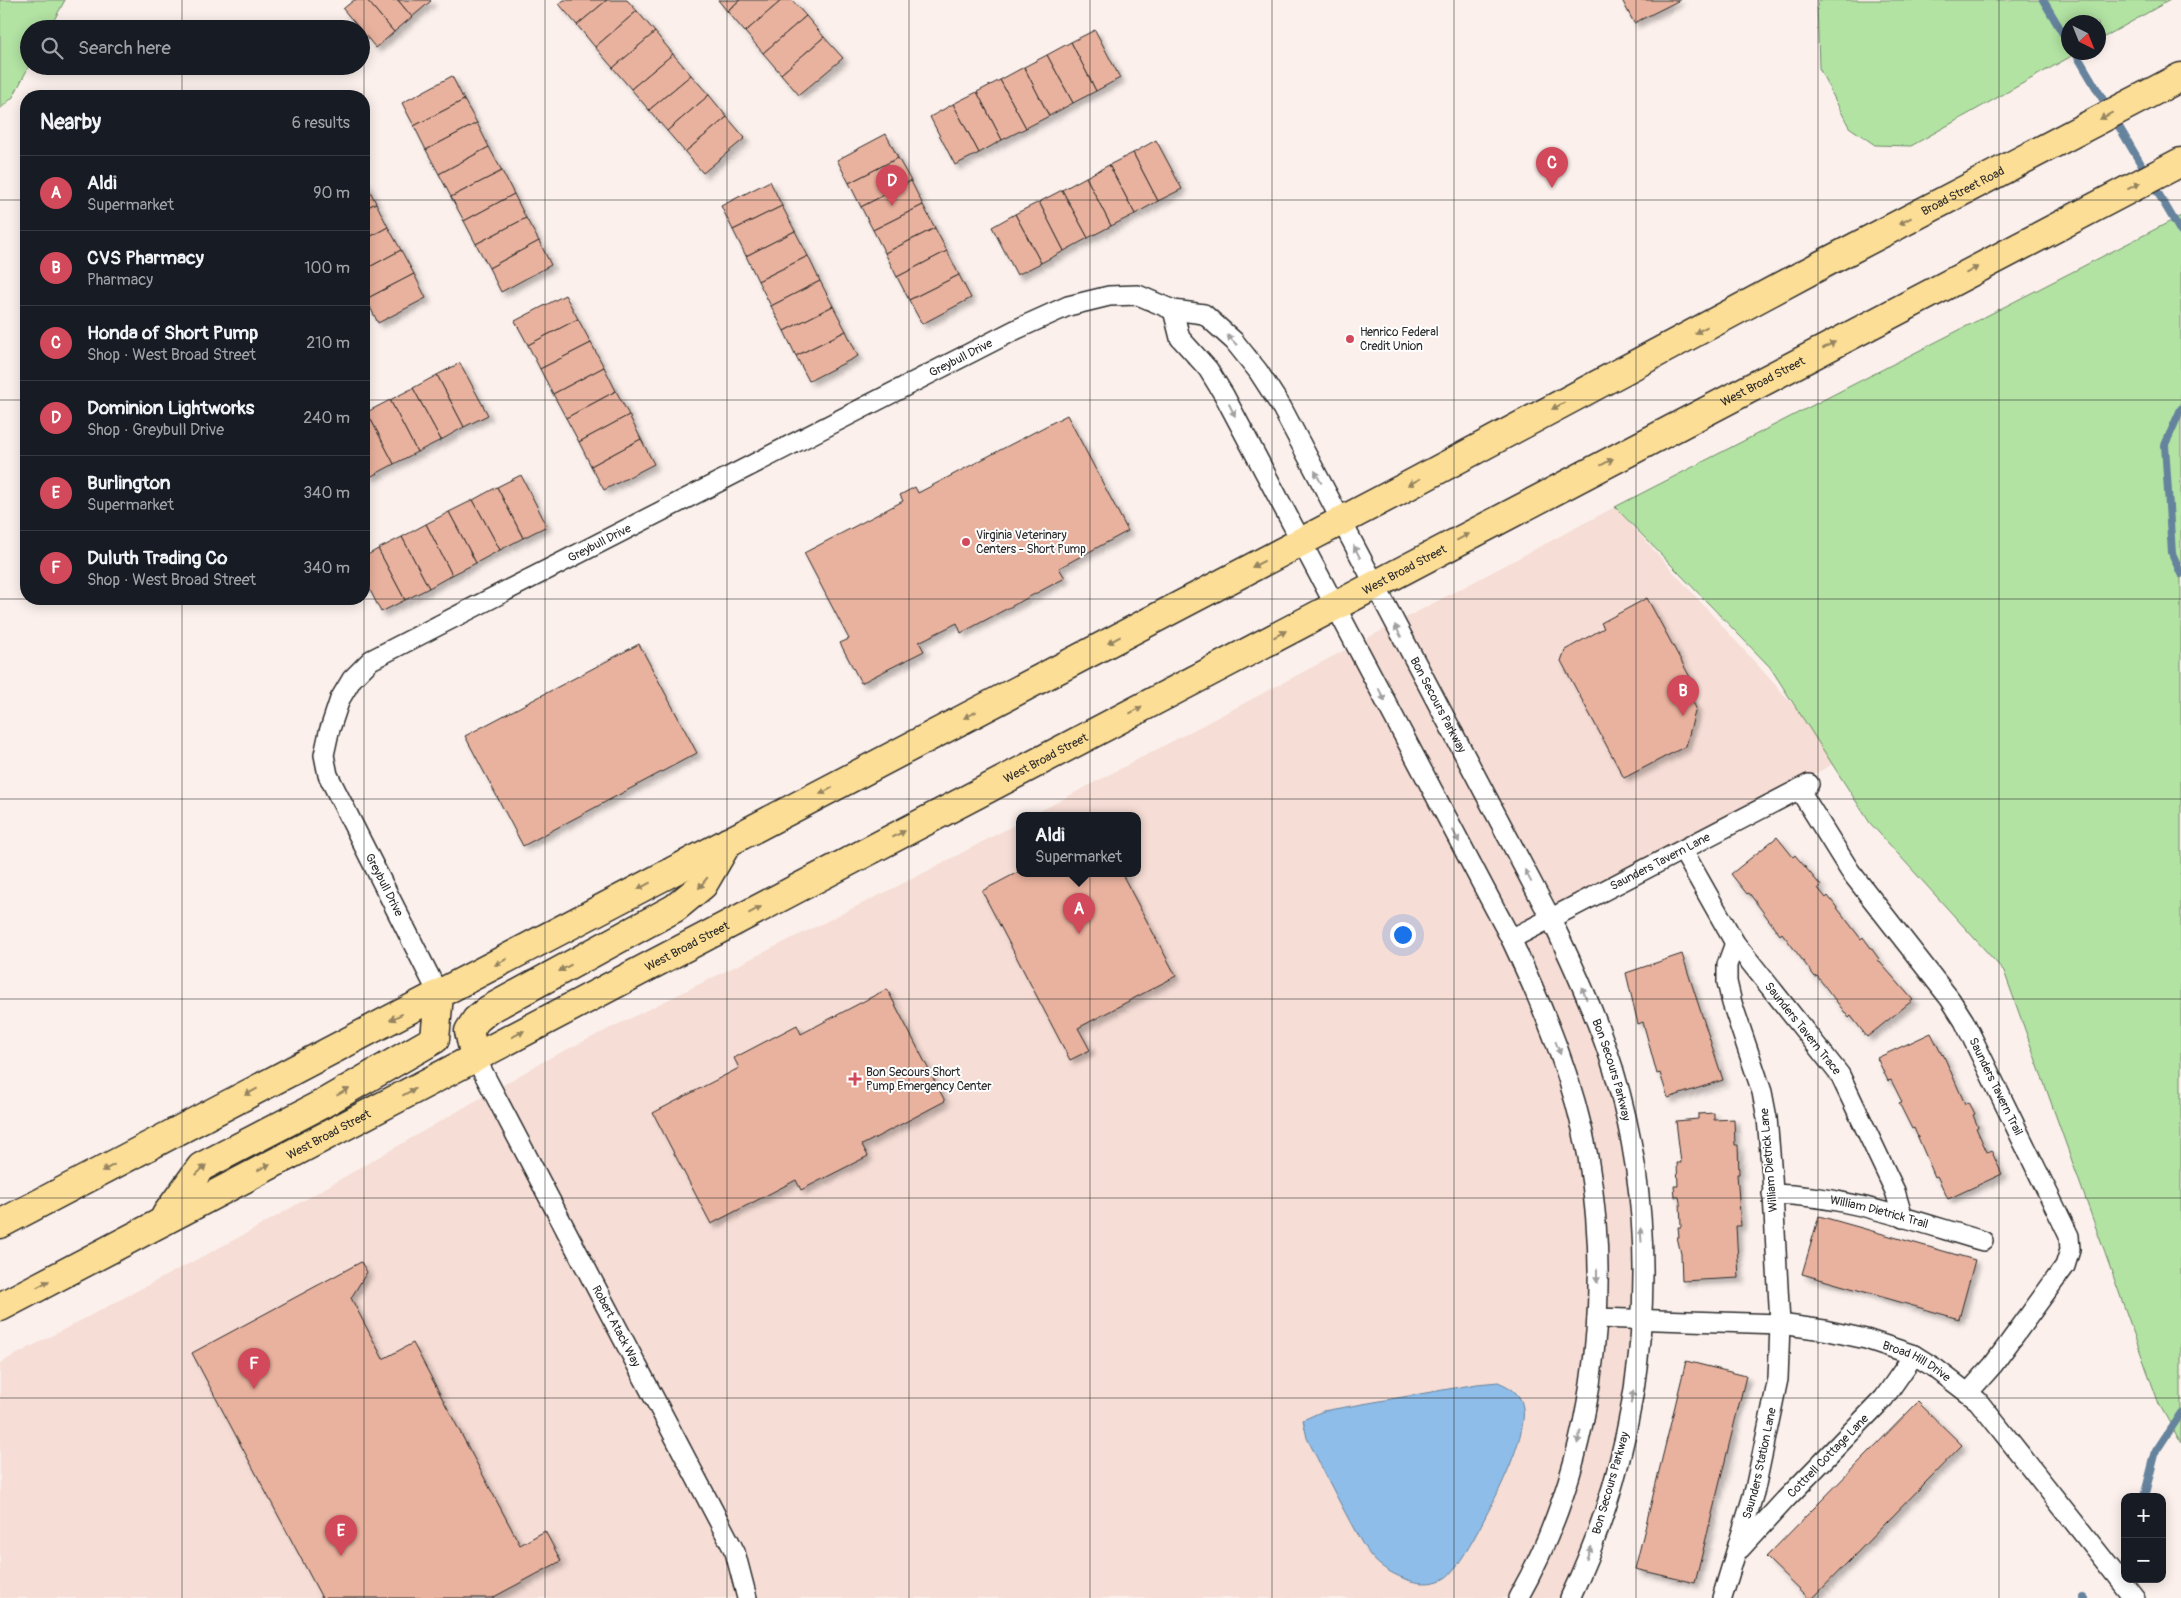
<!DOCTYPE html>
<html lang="en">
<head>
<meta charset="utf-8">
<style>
	:root { --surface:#171b24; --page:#242831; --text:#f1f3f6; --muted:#9ea1a6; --line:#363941; --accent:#d1495b }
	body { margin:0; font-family:Pangolin,sans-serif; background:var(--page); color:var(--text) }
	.controls { position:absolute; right:15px; bottom:15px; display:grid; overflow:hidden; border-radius:10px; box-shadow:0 2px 12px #0003 }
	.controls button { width:45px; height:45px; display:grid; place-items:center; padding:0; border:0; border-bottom:1px solid var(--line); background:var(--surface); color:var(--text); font:25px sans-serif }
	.compass { position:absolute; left:2061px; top:15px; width:45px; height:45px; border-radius:50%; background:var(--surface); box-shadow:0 2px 12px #0003; rotate:137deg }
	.you { position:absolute; left:1402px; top:934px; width:18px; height:18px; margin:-12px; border:4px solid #fff; border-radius:50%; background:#1a73e8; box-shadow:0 0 0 8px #1a73e833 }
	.badge { display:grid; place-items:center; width:32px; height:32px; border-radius:50%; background:var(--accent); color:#fff; font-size:16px; font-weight:700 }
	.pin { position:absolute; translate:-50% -41px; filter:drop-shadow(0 1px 2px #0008) }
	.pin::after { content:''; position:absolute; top:26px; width:18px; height:15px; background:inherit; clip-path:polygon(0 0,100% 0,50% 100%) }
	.popup { position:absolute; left:1016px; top:812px; width:125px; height:65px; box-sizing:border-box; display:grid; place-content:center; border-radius:10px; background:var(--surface); filter:drop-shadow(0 1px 4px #0005); font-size:16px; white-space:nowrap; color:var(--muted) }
	.popup b { font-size:19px; color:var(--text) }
	.popup::after { content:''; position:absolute; left:50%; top:100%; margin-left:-10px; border:10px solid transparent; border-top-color:var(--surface) }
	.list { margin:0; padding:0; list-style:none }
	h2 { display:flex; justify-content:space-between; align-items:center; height:65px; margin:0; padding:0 20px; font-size:21px }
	h2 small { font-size:16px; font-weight:400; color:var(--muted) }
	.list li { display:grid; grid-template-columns:32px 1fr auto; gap:15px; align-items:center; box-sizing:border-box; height:75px; padding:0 20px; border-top:1px solid var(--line) }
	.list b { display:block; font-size:19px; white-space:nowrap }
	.list p { margin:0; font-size:16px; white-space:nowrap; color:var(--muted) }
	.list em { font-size:16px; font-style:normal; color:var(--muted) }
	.icon { flex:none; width:28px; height:28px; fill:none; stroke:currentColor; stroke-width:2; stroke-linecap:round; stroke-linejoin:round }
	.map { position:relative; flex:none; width:2181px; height:1598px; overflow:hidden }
	.search { position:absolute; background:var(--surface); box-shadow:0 2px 12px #0003; left:20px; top:20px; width:350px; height:55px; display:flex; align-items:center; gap:12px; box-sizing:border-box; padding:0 18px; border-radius:28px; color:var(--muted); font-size:19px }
	.panel { position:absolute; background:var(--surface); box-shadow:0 2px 12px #0003; left:20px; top:90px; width:350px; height:515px; border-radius:20px }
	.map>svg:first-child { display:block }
	.built { fill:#f6ddd5 }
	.green { fill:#b2e3a3; stroke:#6e8767 }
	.water { fill:#8ebde9; stroke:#66839d }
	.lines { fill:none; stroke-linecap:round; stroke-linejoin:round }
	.stream { stroke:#66839d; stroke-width:8 }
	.building { fill:#e9b29e; stroke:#2b2b2b; filter:url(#shadow) }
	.minor-casing { stroke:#2b2b2b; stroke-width:22 }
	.primary-casing { stroke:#2b2b2b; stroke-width:31 }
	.minor { stroke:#fff; stroke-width:19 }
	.primary { stroke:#fdde96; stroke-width:28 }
	.oneway { fill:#948460 }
	.oneway2 { fill:#a0a0a0 }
	.grid { fill:none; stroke:#2b2b2b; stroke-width:1; stroke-opacity:0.55 }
	.poi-dot { fill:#d1495b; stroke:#fff; stroke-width:2 }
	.labels { text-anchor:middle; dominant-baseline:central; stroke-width:4; stroke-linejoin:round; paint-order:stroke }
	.street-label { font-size:12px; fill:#2b2b2b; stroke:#fff }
	.poi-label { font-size:12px; fill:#2b2b2b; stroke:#fff; text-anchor:start }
</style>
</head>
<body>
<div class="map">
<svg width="2181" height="1598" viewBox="0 0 2181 1598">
	<defs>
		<filter id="shadow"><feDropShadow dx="4.5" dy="4.5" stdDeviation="2.5" flood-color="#0004"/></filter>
	</defs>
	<rect width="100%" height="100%" fill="#fbf0ec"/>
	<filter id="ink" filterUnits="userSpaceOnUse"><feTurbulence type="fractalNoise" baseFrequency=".02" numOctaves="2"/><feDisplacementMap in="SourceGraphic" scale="10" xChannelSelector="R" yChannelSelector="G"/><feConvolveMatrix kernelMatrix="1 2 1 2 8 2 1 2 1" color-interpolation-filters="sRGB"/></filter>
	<g filter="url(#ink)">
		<polygon class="built" points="1615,507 1842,759 1550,917 1624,1116 1641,1300 1604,1508 1567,1598 0,1598 0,1363 251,1231 546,1060 918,876 1020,822 1020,873 1138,873 1138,815 1033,815"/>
		<g class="green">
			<polygon points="0,0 65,0 49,29 29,29 29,66 13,97 0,109"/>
			<polygon points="1817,0 2170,0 2099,40 2098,22 2068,22 2068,52 2077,53 1911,146 1875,145 1849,127 1819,68"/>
			<polygon points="2181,216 2181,1443 2159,1404 2004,971 1870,823 1770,667 1615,507"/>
		</g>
		<path class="water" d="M1498 1382C1510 1387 1521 1393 1523 1408 1527 1433 1502 1485 1490 1508 1481 1525 1460 1568 1445 1578 1435 1584 1422 1584 1411 1581 1396 1576 1380 1568 1370 1555 1361 1543 1354 1529 1347 1516 1333 1490 1320 1464 1307 1438L1303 1420 1323 1411 1477 1384Z"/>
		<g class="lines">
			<g class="stream">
				<polyline points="2043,0 2068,42"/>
				<polyline points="2075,52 2181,232"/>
				<polyline points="2181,409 2165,445 2172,553 2181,574"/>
				<polyline points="2144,1497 2156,1451 2181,1413"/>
				<polyline points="2083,1598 2083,1597"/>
			</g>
		</g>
		<g class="building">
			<polygon points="354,0 367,0 394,32 376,48 343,9"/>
			<polygon points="367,0 398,0 412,17 394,32"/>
			<polygon points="398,0 430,0 431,1 412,17"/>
			<polygon points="564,0 607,0 577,25 559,4"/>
			<polygon points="607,0 627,0 637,11 595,47 577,25"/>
			<polygon points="718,0 740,0 727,11"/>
			<polygon points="740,0 782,0 745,32 727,11"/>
			<polygon points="782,0 792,0 806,16 763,53 745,32"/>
			<polygon points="1622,0 1680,0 1634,23"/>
			<polygon points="637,11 655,32 613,68 595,47"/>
			<polygon points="806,16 824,37 781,74 763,53"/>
			<polygon points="1095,30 1120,78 1096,91 1071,42"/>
			<polygon points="655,32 673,54 631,89 613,68"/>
			<polygon points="824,37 843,58 799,95 781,74"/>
			<polygon points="1071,42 1096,91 1073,103 1047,55"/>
			<polygon points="673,54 691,75 649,110 631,89"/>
			<polygon points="1047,55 1073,103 1049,116 1024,67"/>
			<polygon points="1024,67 1049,116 1026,128 1000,80"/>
			<polygon points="691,75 709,95 667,131 649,110"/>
			<polygon points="452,76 464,100 414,126 402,103"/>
			<polygon points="1000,80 1026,128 1002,140 977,92"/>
			<polygon points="977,92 1002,140 979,153 953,104"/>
			<polygon points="709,95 727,117 685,152 667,131"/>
			<polygon points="464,100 477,123 426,150 414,126"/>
			<polygon points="953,104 979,153 955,165 930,117"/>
			<polygon points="727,117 745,138 703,173 685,152"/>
			<polygon points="477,123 489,147 439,174 426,150"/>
			<polygon points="886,134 898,158 849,183 837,160"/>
			<polygon points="1156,140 1182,189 1158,201 1133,153"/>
			<polygon points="489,147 502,171 451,197 439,174"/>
			<polygon points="1133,153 1158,201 1135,214 1109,165"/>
			<polygon points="898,158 911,181 861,207 849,183"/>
			<polygon points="1109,165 1135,214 1111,226 1086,177"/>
			<polygon points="502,171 514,194 464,221 451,197"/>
			<polygon points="1086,177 1111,226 1088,238 1062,190"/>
			<polygon points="364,179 376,203 364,209"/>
			<polygon points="770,181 782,206 733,230 721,206"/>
			<polygon points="911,181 923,205 873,230 861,207"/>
			<polygon points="1062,190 1088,238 1064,251 1039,202"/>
			<polygon points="514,194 526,218 476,244 464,221"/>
			<polygon points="1039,202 1064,251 1041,263 1015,214"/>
			<polygon points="376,203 388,227 364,240 364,209"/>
			<polygon points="923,205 935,228 885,253 873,230"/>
			<polygon points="782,206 795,231 746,256 733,230"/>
			<polygon points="1015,214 1041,263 1017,275 992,227"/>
			<polygon points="526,218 539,241 489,268 476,244"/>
			<polygon points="388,227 401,250 364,270 364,240"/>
			<polygon points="935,228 947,251 897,277 885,253"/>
			<polygon points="795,231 808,256 758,281 746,256"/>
			<polygon points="539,241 551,265 501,292 489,268"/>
			<polygon points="401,250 414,274 366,299 364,295 364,270"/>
			<polygon points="947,251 959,275 909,300 897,277"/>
			<polygon points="808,256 820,281 771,306 758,281"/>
			<polygon points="414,274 426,298 378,323 366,299"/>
			<polygon points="959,275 971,298 922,324 909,300"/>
			<polygon points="820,281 833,306 784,331 771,306"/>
			<polygon points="565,295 578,319 528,345 515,321"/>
			<polygon points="833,306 846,331 796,356 784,331"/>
			<polygon points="578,319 591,343 540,369 528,345"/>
			<polygon points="846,331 858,356 809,381 796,356"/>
			<polygon points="591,343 604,367 553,394 540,369"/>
			<polygon points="460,363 488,415 464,427 437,375"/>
			<polygon points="604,367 616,391 566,418 553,394"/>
			<polygon points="437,375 464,427 441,440 413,388"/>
			<polygon points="413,388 441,440 417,452 390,400"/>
			<polygon points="616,391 629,415 579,442 566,418"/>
			<polygon points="390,400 417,452 394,464 367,412"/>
			<polygon points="367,412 394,464 370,477 364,465 364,414"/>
			<polygon points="629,415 641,439 591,466 579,442"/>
			<polygon points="1067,415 1128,531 1059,568 1065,578 961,633 957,623 919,642 924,651 861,683 840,643 849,639 804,553 903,501 900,495 915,487 918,493"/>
			<polygon points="641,439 654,464 604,490 591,466"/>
			<polygon points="521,475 547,526 523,538 497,487"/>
			<polygon points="497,487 523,538 500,550 473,500"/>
			<polygon points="473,500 500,550 476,563 449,512"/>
			<polygon points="449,512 476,563 452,575 426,524"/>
			<polygon points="426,524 452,575 429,588 402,537"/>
			<polygon points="402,537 429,588 405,600 378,549"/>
			<polygon points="378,549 405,600 381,612 364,578 364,557"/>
			<polygon points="1647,598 1691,679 1683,683 1696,708 1686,746 1624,778 1561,661 1565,650 1604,628 1601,623"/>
			<polygon points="639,644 697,753 523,846 465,736"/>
			<polygon points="1777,837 1793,857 1795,855 1821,886 1818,888 1826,898 1828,896 1861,939 1863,937 1879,959 1878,960 1913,1000 1867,1037 1851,1016 1849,1018 1817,976 1815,977 1782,933 1780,935 1749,893 1747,894 1731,874"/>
			<polygon points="1020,871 1020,873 1129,873 1123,876 1176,976 1078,1028 1090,1050 1070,1060 982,891"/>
			<polygon points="1682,954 1723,1080 1668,1098 1660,1073 1657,1074 1643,1022 1638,1024 1626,973"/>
			<polygon points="887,989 945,1101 862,1145 868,1156 801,1190 796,1180 711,1224 653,1113 739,1068 734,1058 797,1025 801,1034"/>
			<polygon points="1931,1033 1942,1055 1943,1054 1965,1104 1969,1102 1975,1114 1973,1115 1978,1127 1976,1128 1987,1152 1991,1150 2002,1174 1948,1199 1937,1176 1935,1177 1914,1128 1912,1129 1899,1103 1902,1102 1891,1080 1888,1081 1877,1058"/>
			<polygon points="1714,1113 1714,1120 1734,1119 1735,1145 1738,1145 1739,1174 1737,1174 1741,1226 1736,1226 1739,1278 1682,1281 1681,1254 1677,1237 1679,1237 1678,1227 1681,1227 1680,1202 1679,1197 1675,1197 1674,1186 1678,1186 1677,1163 1681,1163 1676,1121 1698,1119 1698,1114"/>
			<polygon points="1819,1216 1975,1260 1959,1319 1802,1274"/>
			<polygon points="361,1262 367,1272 351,1298 383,1359 413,1343 520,1545 545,1531 561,1561 492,1598 322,1598 192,1353"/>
			<polygon points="1686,1361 1746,1376 1695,1583 1635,1569"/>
			<polygon points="1918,1402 1962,1445 1813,1598 1808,1598 1766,1557"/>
		</g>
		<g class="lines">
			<defs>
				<g id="minor">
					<path d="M1173 310 1180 338 1208 369 1224 395 1511 939C1544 1009 1574 1080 1588 1157 1613 1304 1592 1467 1518 1598"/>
					<path id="s1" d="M1799 789 1850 871 1950 999 1964 1021 2069 1236 2070 1250 2065 1266 1993 1365 1968 1393"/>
					<path id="s2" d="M1683 851 1735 943 1840 1075 1895 1191 1903 1218"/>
					<path id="s3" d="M1511 939 1809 784"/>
					<path id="s4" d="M439 995 328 775 324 755 329 732 340 699 352 679 371 660 1017 329 1068 306 1109 296 1138 295 1173 310 1204 314 1234 341 1258 371 1282 408 1551 919C1574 967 1597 1017 1613 1068 1666 1241 1647 1435 1570 1598"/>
					<path id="s5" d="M475 1057 735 1552 747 1598"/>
					<path id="s6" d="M1772 1194C1844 1195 1914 1221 1983 1241"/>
					<path id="s7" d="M1597 1318 1780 1324 1824 1330 1866 1339 1914 1355 1935 1368 1978 1401 2134 1598"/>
					<path id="s8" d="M1740 1549 1785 1500 1884 1398 1914 1355"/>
					<path id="s9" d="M1722 1598 1755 1489 1778 1379 1780 1324 1772 1176 1767 1118 1762 1092 1732 1003 1727 982V965L1735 943"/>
				</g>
				<g id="primary">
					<polyline points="475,1057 469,1031 476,1020 488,1010 675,908 703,885 728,842"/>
					<polyline points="166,1215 201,1167 322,1104 435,1039 439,995"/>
					<path id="s10" d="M0 1224 1402 489 1823 264 2181 77"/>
					<path id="s11" d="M0 1307 2181 162"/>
				</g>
			</defs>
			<use href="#minor" class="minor-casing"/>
			<use href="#primary" class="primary-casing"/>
			<use href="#minor" class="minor"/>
			<use href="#primary" class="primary"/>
		</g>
		<defs><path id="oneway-solid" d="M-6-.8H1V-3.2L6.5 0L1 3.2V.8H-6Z" transform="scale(1.25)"/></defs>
		<g class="oneway">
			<use href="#oneway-solid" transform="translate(2106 116) rotate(152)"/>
			<use href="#oneway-solid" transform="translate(2134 186) rotate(-27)"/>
			<use href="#oneway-solid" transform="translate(1905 221) rotate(152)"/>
			<use href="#oneway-solid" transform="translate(1972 270) rotate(-28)"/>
			<use href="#oneway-solid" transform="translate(1701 330) rotate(152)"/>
			<use href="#oneway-solid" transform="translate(1829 345) rotate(-28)"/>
			<use href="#oneway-solid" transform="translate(1558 406) rotate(152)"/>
			<use href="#oneway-solid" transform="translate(1607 462) rotate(-28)"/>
			<use href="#oneway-solid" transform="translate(1414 482) rotate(152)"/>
			<use href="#oneway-solid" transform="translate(1463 537) rotate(-28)"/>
			<use href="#oneway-solid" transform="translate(1258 564) rotate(153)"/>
			<use href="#oneway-solid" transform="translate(1280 634) rotate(-28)"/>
			<use href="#oneway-solid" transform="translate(1114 640) rotate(152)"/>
			<use href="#oneway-solid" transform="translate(1136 710) rotate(-28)"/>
			<use href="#oneway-solid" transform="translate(970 715) rotate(152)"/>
			<use href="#oneway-solid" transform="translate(826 791) rotate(152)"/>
			<use href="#oneway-solid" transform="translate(899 834) rotate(-28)"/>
			<use href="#oneway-solid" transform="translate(703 883) rotate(129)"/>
			<use href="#oneway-solid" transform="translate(644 886) rotate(152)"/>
			<use href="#oneway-solid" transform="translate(755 910) rotate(-28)"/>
			<use href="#oneway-solid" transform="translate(501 962) rotate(152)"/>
			<use href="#oneway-solid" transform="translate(565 968) rotate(151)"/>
			<use href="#oneway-solid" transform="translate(396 1017) rotate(153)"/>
			<use href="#oneway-solid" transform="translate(518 1034) rotate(-28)"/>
			<use href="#oneway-solid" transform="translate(251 1092) rotate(152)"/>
			<use href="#oneway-solid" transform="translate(343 1092) rotate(-30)"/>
			<use href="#oneway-solid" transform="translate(409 1092) rotate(-28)"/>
			<use href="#oneway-solid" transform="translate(264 1167) rotate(-28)"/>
			<use href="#oneway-solid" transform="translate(108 1168) rotate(152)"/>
			<use href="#oneway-solid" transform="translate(201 1170) rotate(-44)"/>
			<use href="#oneway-solid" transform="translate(43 1284) rotate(-28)"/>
		</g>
		<g class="oneway2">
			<use href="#oneway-solid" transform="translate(1232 340) rotate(-134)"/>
			<use href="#oneway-solid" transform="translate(1232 410) rotate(63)"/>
			<use href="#oneway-solid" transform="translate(1318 477) rotate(-118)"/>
			<use href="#oneway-solid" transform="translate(1357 552) rotate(-117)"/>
			<use href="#oneway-solid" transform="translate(1398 631) rotate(-118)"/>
			<use href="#oneway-solid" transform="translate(1382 695) rotate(62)"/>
			<use href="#oneway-solid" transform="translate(1456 836) rotate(62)"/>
			<use href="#oneway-solid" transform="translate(1528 876) rotate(-118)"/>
			<use href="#oneway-solid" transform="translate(1584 993) rotate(-112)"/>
			<use href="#oneway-solid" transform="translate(1558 1048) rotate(69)"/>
			<use href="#oneway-solid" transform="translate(1641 1235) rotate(-94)"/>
			<use href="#oneway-solid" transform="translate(1597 1276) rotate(90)"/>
			<use href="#oneway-solid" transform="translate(1632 1397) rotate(-80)"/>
			<use href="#oneway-solid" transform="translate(1579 1437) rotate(104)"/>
			<use href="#oneway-solid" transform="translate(1589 1553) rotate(-68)"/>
		</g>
	</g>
	<path class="grid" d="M182 0V29M364 0V96M545 0V1598M727 0V1598M909 0V1598M1090 0V1598M1272 0V1598M1454 0V1598M1636 0V1598M1818 0V1598M1999 0V1598M182 66V96M0 200H26M364 200H2181M0 400H26M364 400H2181M0 599H2181M182 599V1598M364 599V1598M0 799H2181M0 999H2181M0 1198H2181M0 1398H2181"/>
	<g class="poi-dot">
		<circle cx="1350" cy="339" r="5"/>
		<circle cx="966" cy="542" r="5"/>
		<path d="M852.5 1071.5h5v5h5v5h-5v5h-5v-5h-5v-5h5z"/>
	</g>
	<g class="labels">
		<g class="street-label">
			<text stroke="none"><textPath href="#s10" startOffset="2218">Broad Street Road</textPath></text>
			<text stroke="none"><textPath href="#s4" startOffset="1038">Greybull Drive</textPath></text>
			<text stroke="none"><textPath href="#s11" startOffset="1991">West Broad Street</textPath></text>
			<text stroke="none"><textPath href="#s4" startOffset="632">Greybull Drive</textPath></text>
			<text stroke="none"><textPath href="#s11" startOffset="1586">West Broad Street</textPath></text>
			<text stroke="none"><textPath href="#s4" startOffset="1756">Bon Secours Parkway</textPath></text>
			<text stroke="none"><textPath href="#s11" startOffset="1181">West Broad Street</textPath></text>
			<text stroke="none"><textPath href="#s3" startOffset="168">Saunders Tavern Lane</textPath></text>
			<text transform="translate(384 885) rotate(63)">Greybull Drive</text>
			<text stroke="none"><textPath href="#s11" startOffset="776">West Broad Street</textPath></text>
			<text stroke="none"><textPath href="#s2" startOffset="215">Saunders Tavern Trace</textPath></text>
			<text stroke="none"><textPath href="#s4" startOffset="2161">Bon Secours Parkway</textPath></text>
			<text stroke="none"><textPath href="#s1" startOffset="358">Saunders Tavern Trail</textPath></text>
			<text stroke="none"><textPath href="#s11" startOffset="371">West Broad Street</textPath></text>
			<text transform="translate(1769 1160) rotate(-95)">William Dietrick Lane</text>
			<text stroke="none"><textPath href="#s6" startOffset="109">William Dietrick Trail</textPath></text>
			<text stroke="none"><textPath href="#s5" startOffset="304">Robert Atack Way</textPath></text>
			<text stroke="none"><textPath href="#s7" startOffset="326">Broad Hill Drive</textPath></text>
			<text stroke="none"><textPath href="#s8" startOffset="128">Cottrell Cottage Lane</textPath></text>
			<text stroke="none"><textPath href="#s9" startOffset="140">Saunders Station Lane</textPath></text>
			<text transform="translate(1611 1483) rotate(-74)">Bon Secours Parkway</text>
		</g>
		<g class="poi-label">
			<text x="1360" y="332">Henrico Federal<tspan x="1360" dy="14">Credit Union</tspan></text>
			<text x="976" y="535">Virginia Veterinary<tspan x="976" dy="14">Centers - Short Pump</tspan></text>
			<text x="866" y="1072">Bon Secours Short<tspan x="866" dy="14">Pump Emergency Center</tspan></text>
		</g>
	</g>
</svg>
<div class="controls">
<button>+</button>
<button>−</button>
</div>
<svg class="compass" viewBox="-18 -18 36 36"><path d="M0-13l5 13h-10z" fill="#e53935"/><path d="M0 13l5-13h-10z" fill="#9ea1a6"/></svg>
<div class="you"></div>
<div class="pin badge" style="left:1079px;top:934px">A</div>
<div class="popup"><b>Aldi</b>Supermarket</div>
<div class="pin badge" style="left:1683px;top:716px">B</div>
<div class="pin badge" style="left:1552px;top:188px">C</div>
<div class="pin badge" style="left:892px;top:206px">D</div>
<div class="pin badge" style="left:341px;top:1556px">E</div>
<div class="pin badge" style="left:254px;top:1389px">F</div>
<div class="search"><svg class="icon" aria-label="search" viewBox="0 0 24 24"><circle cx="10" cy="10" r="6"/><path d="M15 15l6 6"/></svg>Search here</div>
<section class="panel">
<h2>Nearby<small>6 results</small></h2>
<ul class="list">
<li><span class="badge">A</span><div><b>Aldi</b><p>Supermarket</p></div><em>90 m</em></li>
<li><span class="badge">B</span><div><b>CVS Pharmacy</b><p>Pharmacy</p></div><em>100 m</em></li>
<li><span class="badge">C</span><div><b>Honda of Short Pump</b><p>Shop · West Broad Street</p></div><em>210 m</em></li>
<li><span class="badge">D</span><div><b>Dominion Lightworks</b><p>Shop · Greybull Drive</p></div><em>240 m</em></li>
<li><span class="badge">E</span><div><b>Burlington</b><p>Supermarket</p></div><em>340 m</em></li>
<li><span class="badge">F</span><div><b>Duluth Trading Co</b><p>Shop · West Broad Street</p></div><em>340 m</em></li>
</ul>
</section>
</div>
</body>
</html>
